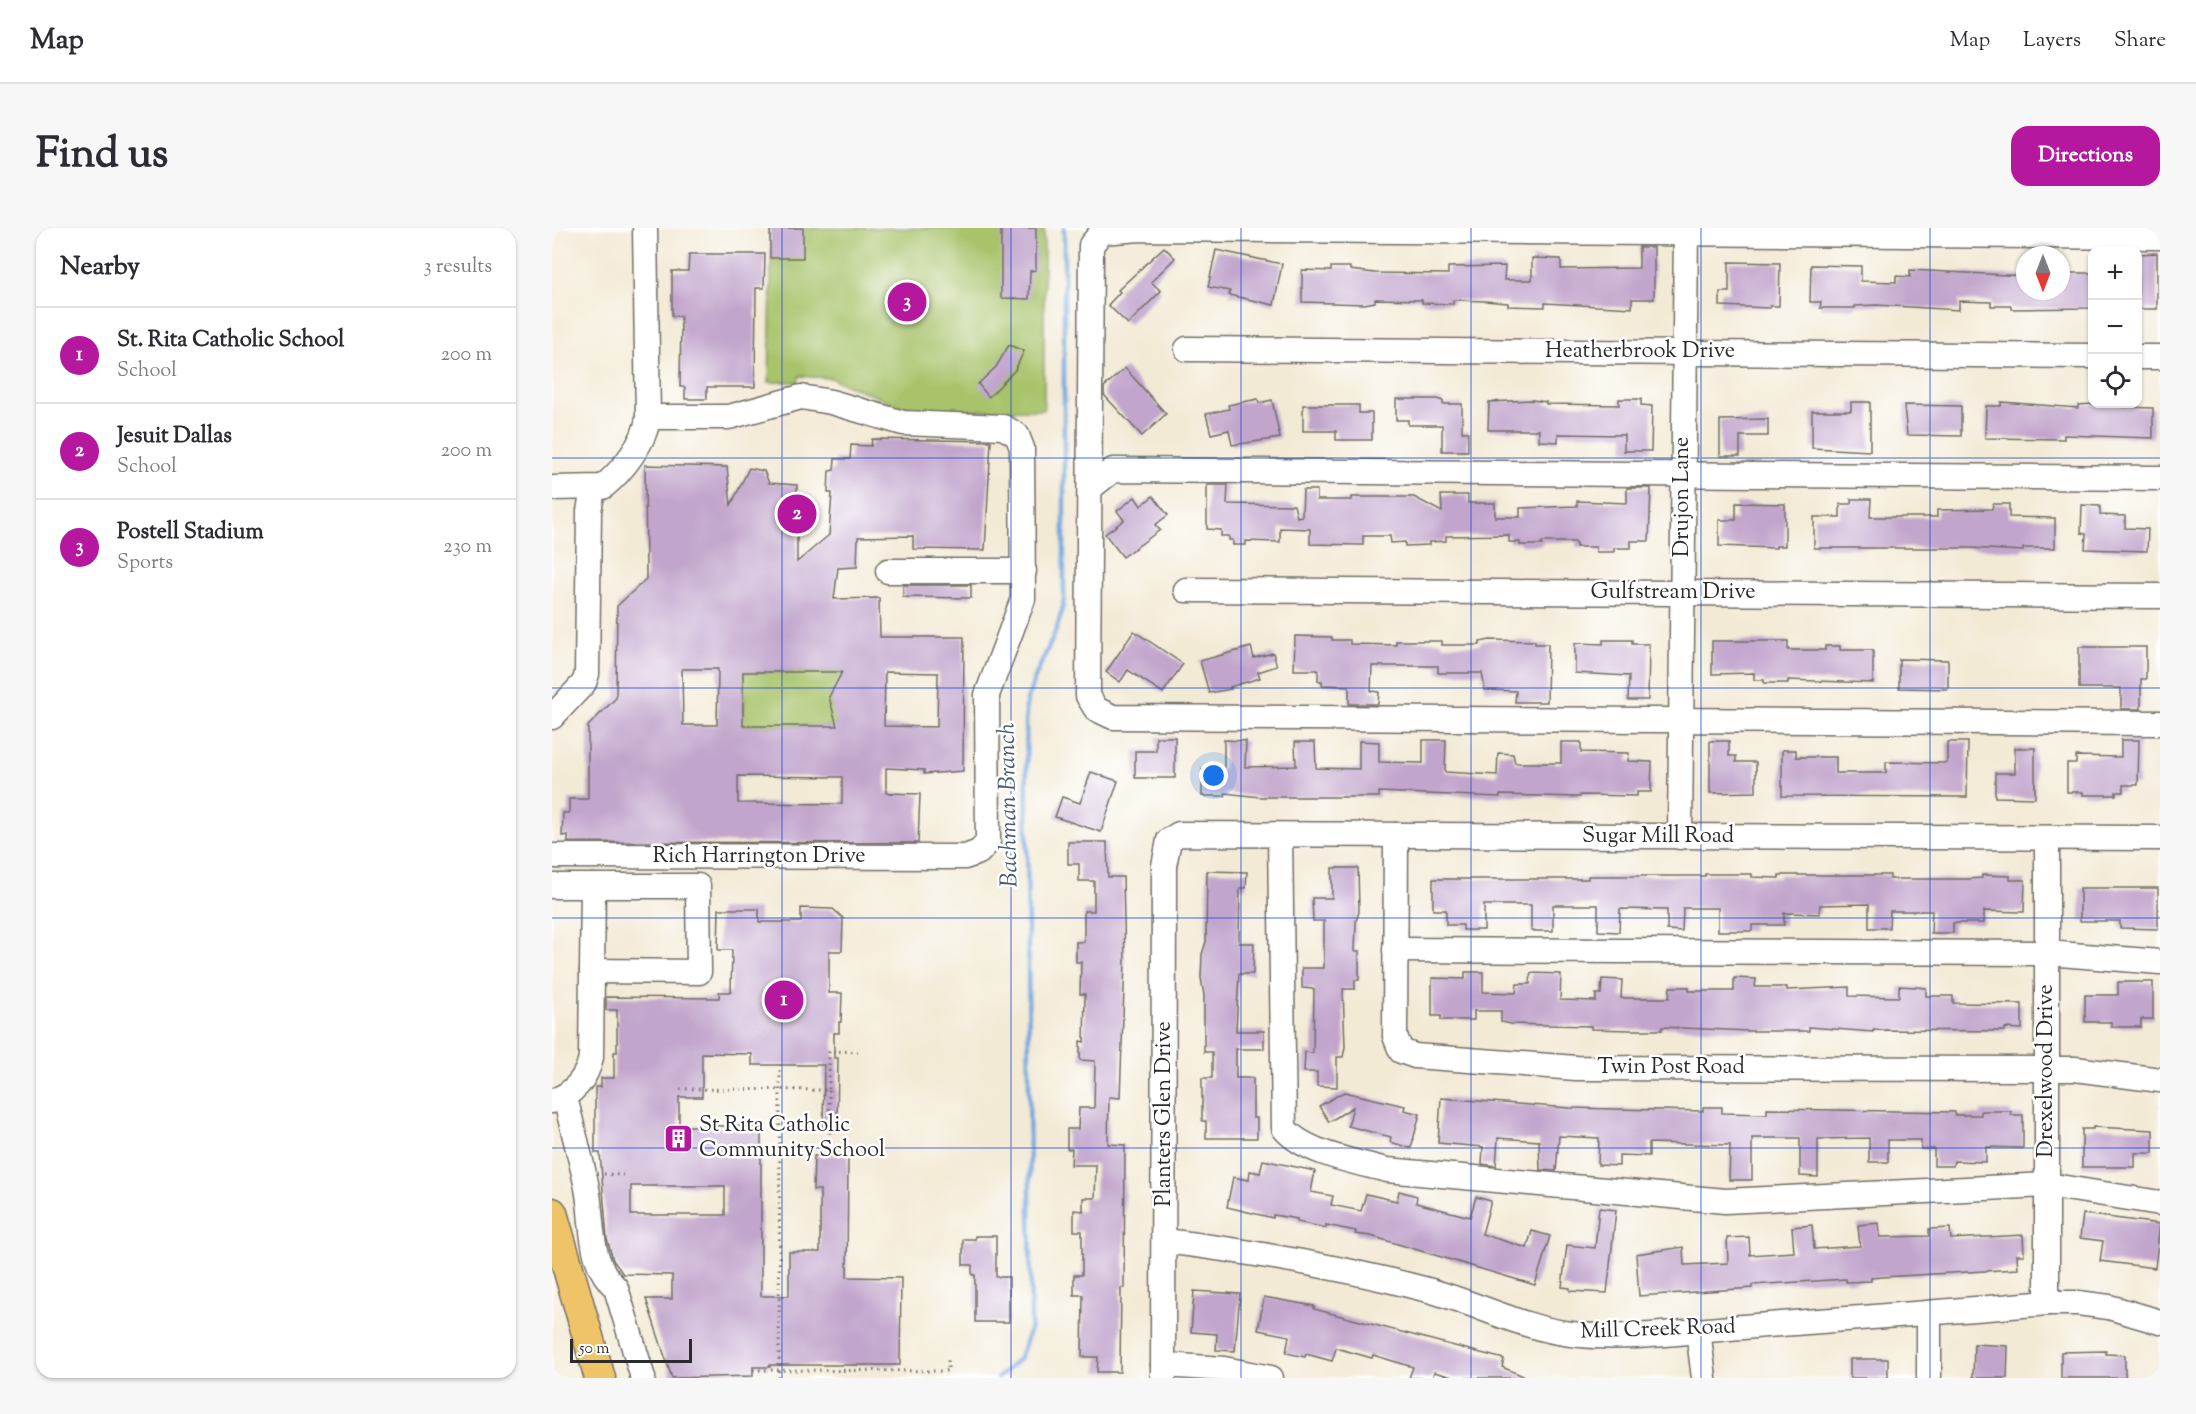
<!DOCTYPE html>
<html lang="en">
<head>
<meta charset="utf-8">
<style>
	:root { --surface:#fff; --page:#f7f7f7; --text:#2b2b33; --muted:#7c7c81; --line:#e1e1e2; --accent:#b5179e }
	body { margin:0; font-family:"Sorts Mill Goudy",serif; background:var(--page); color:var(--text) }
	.controls { position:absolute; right:18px; top:18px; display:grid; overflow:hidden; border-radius:12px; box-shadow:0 2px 4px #0004 }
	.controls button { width:54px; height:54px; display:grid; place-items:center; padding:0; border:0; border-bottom:2px solid var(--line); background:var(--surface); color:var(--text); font:30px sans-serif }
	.compass { position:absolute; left:1464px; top:18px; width:54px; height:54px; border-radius:50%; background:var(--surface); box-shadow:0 2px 4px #0004; rotate:180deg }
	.scale { position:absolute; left:18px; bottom:15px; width:122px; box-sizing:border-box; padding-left:6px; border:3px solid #2b2b2b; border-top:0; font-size:16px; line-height:21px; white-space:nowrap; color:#2b2b2b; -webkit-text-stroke:4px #fff; paint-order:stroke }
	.you { position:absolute; left:662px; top:548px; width:21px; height:21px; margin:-15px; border:4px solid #fff; border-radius:50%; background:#1a73e8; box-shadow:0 0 0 9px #1a73e833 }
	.badge { display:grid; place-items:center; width:39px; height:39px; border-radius:50%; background:var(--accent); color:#fff; font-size:20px; font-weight:700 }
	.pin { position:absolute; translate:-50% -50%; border:3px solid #fff; box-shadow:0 2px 6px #0006 }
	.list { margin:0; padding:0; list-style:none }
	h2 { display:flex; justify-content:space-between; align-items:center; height:78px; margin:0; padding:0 24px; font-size:26px }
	h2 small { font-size:20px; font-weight:400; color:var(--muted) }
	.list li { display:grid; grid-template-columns:39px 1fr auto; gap:18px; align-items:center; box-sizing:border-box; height:96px; padding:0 24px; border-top:2px solid var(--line) }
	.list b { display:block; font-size:22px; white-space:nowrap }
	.list p { margin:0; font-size:20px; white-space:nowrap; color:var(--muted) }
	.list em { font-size:20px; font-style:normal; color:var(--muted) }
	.icon { flex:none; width:33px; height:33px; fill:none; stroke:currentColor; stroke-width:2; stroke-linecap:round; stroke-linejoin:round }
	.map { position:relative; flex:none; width:1608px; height:1150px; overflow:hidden; border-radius:18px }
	header { display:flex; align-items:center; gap:36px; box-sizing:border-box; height:84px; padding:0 30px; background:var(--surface); border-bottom:2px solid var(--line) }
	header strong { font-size:28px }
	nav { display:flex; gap:33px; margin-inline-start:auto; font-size:21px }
	.intro { display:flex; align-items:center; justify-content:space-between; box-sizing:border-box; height:144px; padding:0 36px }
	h1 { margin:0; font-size:42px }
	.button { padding:15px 27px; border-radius:18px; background:var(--accent); color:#fff; font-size:21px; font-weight:700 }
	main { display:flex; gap:36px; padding:0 36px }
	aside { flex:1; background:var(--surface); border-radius:18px; box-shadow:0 2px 4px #0004 }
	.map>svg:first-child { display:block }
	.green { fill:#a8c36a; stroke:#6a774a; stroke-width:1.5 }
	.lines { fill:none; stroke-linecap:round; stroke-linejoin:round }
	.stream { stroke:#6ea4dc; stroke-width:4.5 }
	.building { fill:#c1a5cc; fill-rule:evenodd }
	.minor-casing { stroke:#716e66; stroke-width:27 }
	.major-casing { stroke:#716e66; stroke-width:33 }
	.path { stroke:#716e66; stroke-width:3; stroke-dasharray:1.5 4.5; stroke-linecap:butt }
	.minor { stroke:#fff; stroke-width:24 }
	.major { stroke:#efc469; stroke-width:30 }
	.grid { fill:none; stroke:#1d4ed8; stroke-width:1.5; stroke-opacity:0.55 }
	.labels { text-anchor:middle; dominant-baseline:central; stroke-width:5; stroke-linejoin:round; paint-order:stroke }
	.street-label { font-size:22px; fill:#2b2b2b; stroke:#fff }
	.poi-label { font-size:22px; fill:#2b2b2b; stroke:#fff; text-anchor:start }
	.water-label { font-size:24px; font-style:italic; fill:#465b72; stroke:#fff }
</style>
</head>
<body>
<header>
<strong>Map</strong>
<nav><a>Map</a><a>Layers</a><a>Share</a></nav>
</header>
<div class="intro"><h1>Find us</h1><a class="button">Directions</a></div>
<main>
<aside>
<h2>Nearby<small>3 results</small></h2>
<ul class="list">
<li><span class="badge">1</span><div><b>St. Rita Catholic School</b><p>School</p></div><em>200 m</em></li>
<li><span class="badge">2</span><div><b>Jesuit Dallas</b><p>School</p></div><em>200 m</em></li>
<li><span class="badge">3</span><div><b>Postell Stadium</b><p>Sports</p></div><em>230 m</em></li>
</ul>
</aside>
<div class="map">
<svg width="1608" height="1150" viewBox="0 0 1608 1150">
	<rect width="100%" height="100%" fill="#fff"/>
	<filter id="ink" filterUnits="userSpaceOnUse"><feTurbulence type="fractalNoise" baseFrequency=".0167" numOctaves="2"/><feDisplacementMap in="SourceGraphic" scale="12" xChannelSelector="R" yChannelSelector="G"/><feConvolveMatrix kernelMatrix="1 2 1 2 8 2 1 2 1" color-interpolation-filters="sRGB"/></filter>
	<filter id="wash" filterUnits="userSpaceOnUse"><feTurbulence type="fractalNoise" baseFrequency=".008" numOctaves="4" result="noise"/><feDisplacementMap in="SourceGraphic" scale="24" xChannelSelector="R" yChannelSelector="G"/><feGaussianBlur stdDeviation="1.35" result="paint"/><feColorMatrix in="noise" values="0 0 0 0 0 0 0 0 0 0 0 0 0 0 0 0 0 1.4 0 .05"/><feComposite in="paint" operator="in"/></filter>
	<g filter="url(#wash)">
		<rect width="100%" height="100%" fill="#f3ead5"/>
		<g class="green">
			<polygon points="220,0 492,0 492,182 361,183 278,150 247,148 246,154 217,154"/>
			<path d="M188 444H291L288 461 280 463 277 469 280 479 290 484V498H188C194 484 194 458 188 444Z"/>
		</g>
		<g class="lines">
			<path class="stream" d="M446 1150 468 1130 479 1098 474 477C482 439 508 409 512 370V0"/>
		</g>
		<g id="blocks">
			<g class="building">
				<rect x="218" y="0" width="33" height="30"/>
				<polygon points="449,0 484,0 484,42 478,43 477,71 449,70"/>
				<polygon points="612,19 623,30 599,54 609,63 576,96 556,77 568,64 566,62"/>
				<polygon points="1087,19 1102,19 1102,71 1080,71 1080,80 993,75 993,79 956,78 956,75 933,73 901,72 901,76 870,75 870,72 823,71 823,74 812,76 750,74 750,42 779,43 779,39 798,39 798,42 823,45 896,46 896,39 953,38 952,52 980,52 980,30 1009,31 1009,41 1087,40"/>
				<polygon points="664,22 730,36 722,77 677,67 678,63 656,59"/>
				<polygon points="1605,25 1605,81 1586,81 1586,26"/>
				<polygon points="137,26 213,26 212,60 204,60 203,159 155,159 155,171 133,171 133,159 128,159 129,88 120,88 120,43 136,43"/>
				<polygon points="1177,34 1228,35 1227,78 1218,78 1218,80 1168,78 1168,64 1177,64"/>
				<polygon points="1259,37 1309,38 1309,53 1344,54 1344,48 1358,49 1358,42 1473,48 1473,63 1509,63 1509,45 1540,45 1540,80 1459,81 1459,78 1439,78 1439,74 1407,73 1407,82 1324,77 1303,78 1303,80 1268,80 1269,74 1258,74"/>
				<polygon points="457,117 472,123 463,142 437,169 426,156 444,139"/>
				<polygon points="573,140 614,186 590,208 552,167 552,159"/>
				<polygon points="706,171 707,175 720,172 728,210 680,217 677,202 659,206 654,186 677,181 676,177"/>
				<polygon points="844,171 885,171 891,173 891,176 910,176 910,204 916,204 916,223 890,223 890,197 856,197 856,192 844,192"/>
				<polygon points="1067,171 1089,171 1089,177 1100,178 1099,223 1072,223 1072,207 1006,206 1006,214 987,213 987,202 936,202 937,174 980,172 994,174 994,176 1067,177"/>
				<polygon points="1299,174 1318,174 1318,223 1260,220 1260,183 1299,183"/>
				<polygon points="1449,174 1526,180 1526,177 1540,176 1572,176 1572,179 1601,180 1601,210 1512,207 1512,211 1433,210 1434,178 1449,178"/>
				<polygon points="751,177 807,177 807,185 820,185 820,212 784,212 784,203 751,203"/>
				<polygon points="1352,177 1409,178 1409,208 1355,207"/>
				<polygon points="1216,191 1216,208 1188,208 1188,228 1168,228 1168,192"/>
				<path d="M320 211 439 213 433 322 361 321V308L306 309 305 339 286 340 282 371 327 370 328 409H412L411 543 372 546V542L334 540V565L368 566 366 615 16 614V607L10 608 11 585H17V571H36V498L64 470 65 378 94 351 93 237 175 239 179 277 197 240 212 243 217 255 245 257V334L277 307 280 265H276L277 243 282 242 283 231H298L299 217 319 218ZM130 441H166L165 497H131ZM191 444H290L277 469 285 498H191ZM333 444 386 445 385 499 332 498ZM186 548 290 549V576L186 575Z"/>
				<polygon points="655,257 676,257 675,276 742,277 745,289 750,288 751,262 765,262 765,272 800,272 800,269 862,269 890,284 889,267 916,267 916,275 943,275 943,289 968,289 968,280 1025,278 1025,273 1075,275 1075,260 1099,260 1097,313 1079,313 1079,320 1062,320 1062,324 1044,324 1044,319 1024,319 1024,314 990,314 990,317 968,317 968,314 957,314 957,307 894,308 894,313 877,314 877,317 853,318 853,314 839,315 838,308 811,308 811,317 758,316 758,301 728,300 728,314 694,313 694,317 681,317 681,312 677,312 677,308 669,308 669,302 655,301"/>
				<polygon points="601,268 616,287 603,297 608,302 571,329 553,306 572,292 565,283 583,269 589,278"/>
				<polygon points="1299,271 1319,271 1318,289 1385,289 1385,282 1440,281 1441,276 1457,276 1457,289 1503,290 1503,320 1471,320 1471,323 1418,320 1262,320 1262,289 1288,289 1288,276 1299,276"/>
				<polygon points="1184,275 1233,276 1233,318 1224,318 1224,320 1167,318 1167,292 1184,292"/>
				<polygon points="1530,277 1548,278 1548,287 1573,288 1573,300 1596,301 1595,323 1533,321 1534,306 1529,305"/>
				<polygon points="351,357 419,357 419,370 351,369"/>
				<polygon points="582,403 631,436 611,465 576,442 568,454 554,444"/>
				<polygon points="743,408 780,409 780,412 798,412 798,416 844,417 844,413 890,413 890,417 928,417 928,414 938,412 983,413 983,416 996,416 995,474 963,474 964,463 933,462 930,445 886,445 886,438 820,438 819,463 827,464 826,476 797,476 797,458 770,457 770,453 766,453 766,442 742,442"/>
				<polygon points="1051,412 1080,412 1080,416 1097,416 1096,472 1076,472 1077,448 1023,445 1023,415 1051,416"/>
				<polygon points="1160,413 1236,413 1236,422 1273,422 1273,418 1288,418 1288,422 1321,422 1321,455 1236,452 1236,455 1212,455 1212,452 1202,452 1202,445 1160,446"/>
				<polygon points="699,419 702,430 721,425 725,438 706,444 708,450 678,459 679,461 657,465 648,433"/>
				<polygon points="1527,419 1594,419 1594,451 1589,451 1589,481 1569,481 1569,460 1527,460"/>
				<polygon points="1347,431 1396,432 1396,461 1347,460"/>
				<polygon points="604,509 623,509 623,550 583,550 583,523 604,523"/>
				<polygon points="672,512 694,513 693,539 744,538 743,514 763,514 764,540 807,541 807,513 827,514 827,534 871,535 871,512 894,512 893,544 945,547 946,525 961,526 963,535 1009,535 1009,514 1029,514 1029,524 1077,525 1076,533 1100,534 1099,564 1085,564 1085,568 1028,567 1028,569 948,567 948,569 827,564 827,569 708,569 673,565 673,568 650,568 650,541 672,541"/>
				<polygon points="1569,512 1587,512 1586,557 1571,557 1571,564 1564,564 1564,567 1531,567 1531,564 1515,564 1515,535 1524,535 1524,528 1569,529"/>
				<polygon points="1158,513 1177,513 1177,528 1184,528 1184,534 1204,534 1204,564 1158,565"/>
				<polygon points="1395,514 1416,514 1415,569 1230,568 1230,522 1244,522 1244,529 1284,529 1284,545 1334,545 1334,534 1395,535"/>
				<polygon points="1463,520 1483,520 1483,570 1443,569 1443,545 1463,545"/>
				<polygon points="539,544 566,553 549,604 503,589 510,569 528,575"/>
				<polygon points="516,614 555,614 556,649 571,649 573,733 568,870 557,869 556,916 573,917 572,1060 569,1060 568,1144 545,1144 546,1129 530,1129 531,1067 522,1067 522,1047 530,1047 530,1003 522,1003 522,982 531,983 531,970 543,970 544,937 519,937 520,921 515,921 515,901 526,901 527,880 542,880 543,833 528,832 528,813 532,814 533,766 528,766 529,734 524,734 524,714 532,714 532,683 542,683 542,653 527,653 527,636 516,636"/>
				<polygon points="780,640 806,640 807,684 804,693 803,723 807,723 807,752 803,752 803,761 791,761 793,819 791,829 785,829 785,859 765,858 765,844 752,844 753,824 761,825 762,761 750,760 750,740 772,740 772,693 761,693 760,670 780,670"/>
				<polygon points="655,643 695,644 694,660 688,660 687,715 702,715 701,746 687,746 684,803 712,803 712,821 684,821 684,850 701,850 701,890 705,890 705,910 654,910 654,893 650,893 650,850 660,850 660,824 652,824 652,767 649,750 650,726 654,714"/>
				<polygon points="1153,646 1200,646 1200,649 1227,650 1227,647 1338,647 1338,651 1415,651 1430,650 1430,647 1458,648 1458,652 1473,652 1472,684 1432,683 1432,695 1401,695 1401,705 1379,705 1380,683 1338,683 1337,700 1317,700 1317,676 1268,677 1268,686 1232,685 1232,697 1200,697 1200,703 1166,703 1166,680 1131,680 1130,703 1115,702 1115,682 1068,681 1067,704 1046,703 1046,677 1001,677 1001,703 979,703 979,677 932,677 932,702 911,702 911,697 894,697 894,682 881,682 881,651 1036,651 1036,648 1153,648"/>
				<polygon points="1528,660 1606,660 1606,701 1568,700 1568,693 1528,693"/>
				<path d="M249 680 281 681 291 690 290 723H277V765H290L289 794H287V805H282V830H286L285 901H271L272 837H200V826L150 825V869H127V898H209V1068H237V1024H268V962H261L262 928 296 926 295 1049 349 1050 348 1137H218V1139H201V1148L120 1150 94 1071H120V1047L71 1046 61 1032 55 1011 48 925H43V859H49V850H62V824H65V782H54V769L167 770V764H179L180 722H166L167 681H207V694H249ZM79 958H173V987H79Z"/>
				<polygon points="913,744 931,744 931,764 964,765 965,756 978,756 979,745 1009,746 1008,772 1044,773 1044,766 1049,766 1050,751 1070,752 1069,770 1117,770 1118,759 1137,759 1137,763 1182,763 1182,750 1204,751 1203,759 1235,759 1235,762 1297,759 1297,768 1347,769 1347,758 1364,759 1374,760 1374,768 1401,768 1401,775 1470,776 1470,801 1453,800 1453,803 1321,802 1321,804 1257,799 1257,803 1197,803 1110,799 1110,802 1078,802 1039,801 1039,798 959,796 949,794 949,783 922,783 922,792 889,792 889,788 880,788 880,750 913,751"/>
				<polygon points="1566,754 1601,754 1601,791 1589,791 1589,799 1559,799 1559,794 1533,794 1533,767 1566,767"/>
				<polygon points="792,864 853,878 852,882 868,886 859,920 838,914 839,909 796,898 801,879 777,894 767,878"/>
				<polygon points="889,870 1018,880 1151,883 1151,879 1170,879 1170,885 1215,886 1215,881 1403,884 1403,887 1429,887 1429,883 1459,883 1459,887 1471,887 1471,920 1434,919 1434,934 1402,933 1401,938 1382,938 1382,921 1369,921 1369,912 1336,912 1336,934 1317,934 1317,910 1266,911 1266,949 1248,948 1248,910 1200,910 1200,952 1177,952 1178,917 1097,915 1097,928 1067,927 1067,938 1046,937 1047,910 1007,908 1004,943 988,942 987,913 946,910 944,938 930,936 931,919 886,915"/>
				<polygon points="1541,899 1601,902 1601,925 1583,925 1583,939 1530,939 1530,901 1541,901"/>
				<polygon points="711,932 763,943 759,964 781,968 779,977 809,983 814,966 845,973 847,963 865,968 864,975 918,989 924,969 939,973 930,1006 975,1020 980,1003 998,1008 983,1057 819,1008 803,1006 804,1003 774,997 774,1000 745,994 745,991 721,987 721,990 675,979 681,949 697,952 698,943 708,945"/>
				<polygon points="1047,980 1064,982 1055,1065 1018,1063 1018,1060 1010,1059 1015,1017 1043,1020"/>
				<polygon points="1531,986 1608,996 1603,1040 1548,1033 1551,1013 1528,1010"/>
				<polygon points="1327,995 1328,1009 1377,1008 1377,1001 1398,1000 1399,1011 1471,1007 1472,1027 1465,1027 1466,1041 1330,1049 1319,1050 1319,1053 1294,1054 1294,1051 1200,1057 1200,1060 1087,1068 1084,1026 1131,1019 1132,1037 1176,1035 1175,1010 1197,1009 1198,1027 1242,1024 1240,999 1260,997 1262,1021 1308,1018 1306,997"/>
				<polygon points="423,1008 444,1008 444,1049 457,1049 457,1094 423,1094 423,1047 420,1047 420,1037 411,1037 411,1011 423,1011"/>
				<polygon points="642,1063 688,1066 683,1123 664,1122 665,1106 639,1104"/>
				<polygon points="712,1069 762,1078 762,1081 952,1131 950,1139 976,1150 904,1150 882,1144 880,1150 857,1150 861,1139 821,1127 820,1130 784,1120 780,1133 754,1126 753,1129 734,1125 737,1108 706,1102"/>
				<polygon points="1422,1116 1456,1118 1455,1150 1421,1150"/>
				<polygon points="1554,1123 1554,1126 1573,1127 1573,1150 1509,1150 1509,1124"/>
				<rect x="1298" y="1131" width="38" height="19"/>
			</g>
		</g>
	</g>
	<g filter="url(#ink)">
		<use href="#blocks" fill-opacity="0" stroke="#716e66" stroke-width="1.5"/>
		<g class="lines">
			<defs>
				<g id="minor">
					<polyline points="1608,9 588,1 550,4 539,17 536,468 544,481 561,489 1608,495"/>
					<polyline points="635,121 1540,128"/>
					<polyline points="1586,129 1608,129"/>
					<path d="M0 260 51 259C69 244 94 214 96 189L93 0"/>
					<polyline points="538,260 561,242 1608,250"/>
					<polyline points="336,343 472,343"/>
					<polyline points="634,362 1608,368"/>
					<polyline points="0,489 32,455 35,446 37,283 41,261"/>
					<path d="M728 607 732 900C752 925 804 934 835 942L1173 973 1495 957 1608 975"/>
					<polyline points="844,607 843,808 849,823 863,828 1024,840 1523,841 1608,852"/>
					<polyline points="1128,609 1134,0"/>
					<polyline points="0,628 413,629 427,624 436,614 435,467 471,371 470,220 465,207 451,199 351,195 279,174 249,169 177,189 96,189"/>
					<polyline points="0,658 146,658 147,744 40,743"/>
					<polyline points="843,722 1495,725 1608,734"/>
					<path d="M13 869C20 899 29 930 35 960 42 996 35 1033 64 1060L91 1150"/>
					<path d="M0 873C21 867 35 850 39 829L41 658"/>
					<path d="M613 1013C702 1024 789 1039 876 1062 924 1075 970 1100 1019 1106 1075 1113 1135 1103 1191 1099 1292 1091 1394 1084 1495 1075H1526L1557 1079 1608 1094"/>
					<polyline points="1495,1075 1495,610"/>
					<polyline points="1377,1085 1377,1150"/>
					<polyline points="1146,1102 1152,1150"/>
					<polyline points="611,1137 672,1141 719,1150"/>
					<polyline points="611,1150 612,638 617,612 627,606 1608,610"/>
				</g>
				<polyline id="major" points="0,985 48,1150"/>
			</defs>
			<use href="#minor" class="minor-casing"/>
			<use href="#major" class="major-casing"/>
			<g class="path">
				<polyline points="128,861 277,862 277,823 306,824"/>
				<polyline points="277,862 278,934"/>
				<polyline points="52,946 71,947"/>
				<polyline points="201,1142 396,1143 396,1131"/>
				<polyline points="227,1150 228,837"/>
			</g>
			<use href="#minor" class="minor"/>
			<use href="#major" class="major"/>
		</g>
	</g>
	<path class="grid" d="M230 0V1150M459 0V1150M689 0V1150M919 0V1150M1149 0V1150M1378 0V1150M0 230H1608M0 460H1608M0 690H1608M0 920H1608"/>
	<defs>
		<symbol id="building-square" viewBox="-11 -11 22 22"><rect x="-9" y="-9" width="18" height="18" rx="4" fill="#b5179e" stroke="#fff"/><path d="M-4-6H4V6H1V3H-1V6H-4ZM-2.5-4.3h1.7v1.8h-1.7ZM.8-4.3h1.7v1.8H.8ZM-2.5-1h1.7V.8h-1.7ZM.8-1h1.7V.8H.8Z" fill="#fff"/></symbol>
	</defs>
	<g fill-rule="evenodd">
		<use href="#building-square" x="110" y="894" width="33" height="33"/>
	</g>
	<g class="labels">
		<g class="street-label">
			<text x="1088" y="124">Heatherbrook Drive</text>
			<text transform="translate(1131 269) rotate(-90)">Drujon Lane</text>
			<text x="1121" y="365">Gulfstream Drive</text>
			<text x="1106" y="609">Sugar Mill Road</text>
			<text x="207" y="629">Rich Harrington Drive</text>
			<text x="1119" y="840">Twin Post Road</text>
			<text transform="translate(1495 843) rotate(-90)">Drexelwood Drive</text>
			<text transform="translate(613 886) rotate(-90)">Planters Glen Drive</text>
			<text transform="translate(1106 1102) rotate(-2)">Mill Creek Road</text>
		</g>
		<g class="poi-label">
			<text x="147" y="898">St Rita Catholic<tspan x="147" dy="25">Community School</tspan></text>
		</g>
		<g class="water-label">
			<text transform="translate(457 577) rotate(-91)">Bachman Branch</text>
		</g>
	</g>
</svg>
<div class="controls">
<button>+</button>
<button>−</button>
<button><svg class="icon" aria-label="locate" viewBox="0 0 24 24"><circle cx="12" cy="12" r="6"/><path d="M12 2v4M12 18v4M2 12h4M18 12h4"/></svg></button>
</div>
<svg class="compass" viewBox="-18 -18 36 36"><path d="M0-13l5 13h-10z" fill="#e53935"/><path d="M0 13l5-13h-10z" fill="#7c7c81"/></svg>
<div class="scale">50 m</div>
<div class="you"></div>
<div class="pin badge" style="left:232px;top:772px">1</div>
<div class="pin badge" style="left:245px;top:286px">2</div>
<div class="pin badge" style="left:355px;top:74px">3</div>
</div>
</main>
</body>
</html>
